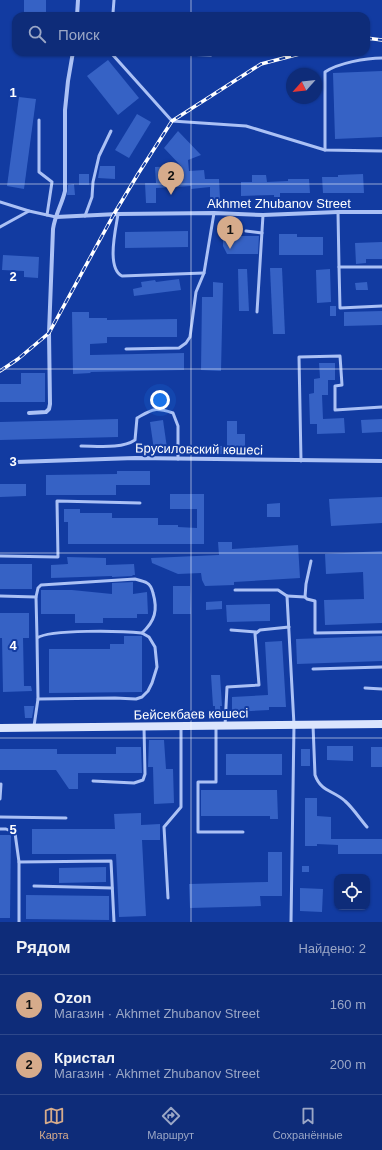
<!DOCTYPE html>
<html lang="ru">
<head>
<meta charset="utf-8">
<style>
	:root { --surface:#0e2c79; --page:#1c3880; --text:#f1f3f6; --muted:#9ba7c6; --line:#2e488a; --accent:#d6ab8b }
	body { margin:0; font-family:Arial,sans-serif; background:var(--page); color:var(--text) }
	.controls { position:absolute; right:12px; bottom:12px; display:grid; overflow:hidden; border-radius:8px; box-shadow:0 1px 3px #0004 }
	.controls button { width:36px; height:36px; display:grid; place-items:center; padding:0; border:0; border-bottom:1px solid var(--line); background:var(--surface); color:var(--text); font:20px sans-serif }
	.compass { position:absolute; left:286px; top:68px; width:36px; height:36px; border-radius:50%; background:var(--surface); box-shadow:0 1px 3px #0004; rotate:243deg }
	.you { position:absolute; left:160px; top:400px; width:14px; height:14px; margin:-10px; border:3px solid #fff; border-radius:50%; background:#1a73e8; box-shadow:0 0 0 6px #1a73e833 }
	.badge { display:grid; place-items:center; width:26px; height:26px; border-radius:50%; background:var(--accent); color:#111; font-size:13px; font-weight:700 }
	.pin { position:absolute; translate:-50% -33px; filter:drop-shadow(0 1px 2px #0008) }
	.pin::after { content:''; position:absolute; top:21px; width:14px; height:12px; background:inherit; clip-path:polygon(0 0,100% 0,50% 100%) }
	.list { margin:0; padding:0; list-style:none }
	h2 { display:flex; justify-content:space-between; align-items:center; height:52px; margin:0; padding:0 16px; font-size:17px }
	h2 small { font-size:13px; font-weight:400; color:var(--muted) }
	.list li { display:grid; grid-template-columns:26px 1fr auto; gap:12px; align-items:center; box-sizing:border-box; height:60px; padding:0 16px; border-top:1px solid var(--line) }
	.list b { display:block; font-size:15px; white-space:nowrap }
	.list p { margin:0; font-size:13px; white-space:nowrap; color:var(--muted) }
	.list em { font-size:13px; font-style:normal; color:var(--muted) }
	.icon { flex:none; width:22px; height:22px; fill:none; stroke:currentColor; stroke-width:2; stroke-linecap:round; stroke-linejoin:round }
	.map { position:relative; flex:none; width:382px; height:922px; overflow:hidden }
	.search { position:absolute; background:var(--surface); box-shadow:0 1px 3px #0004; left:12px; right:12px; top:12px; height:44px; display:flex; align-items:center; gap:10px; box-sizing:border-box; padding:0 14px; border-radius:12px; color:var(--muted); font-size:15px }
	.sheet { height:172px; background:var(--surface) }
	nav { display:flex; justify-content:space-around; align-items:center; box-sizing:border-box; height:56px; border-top:1px solid var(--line); background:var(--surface); font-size:11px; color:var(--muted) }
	nav a { display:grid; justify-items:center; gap:2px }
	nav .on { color:var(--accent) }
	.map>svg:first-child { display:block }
	.building { fill:#3662c5 }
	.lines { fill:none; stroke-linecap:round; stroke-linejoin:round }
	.lane { stroke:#abc1f5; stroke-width:3 }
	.street { stroke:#abc1f5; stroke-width:4 }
	.secondary { stroke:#dbe5fd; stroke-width:8 }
	.rail-casing { stroke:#fff; stroke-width:3.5 }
	.rail { stroke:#123ba1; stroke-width:2; stroke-dasharray:6; stroke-linecap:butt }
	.grid { fill:none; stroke:#fff; stroke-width:1; stroke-opacity:0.55 }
	.labels { text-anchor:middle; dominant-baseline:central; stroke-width:4; stroke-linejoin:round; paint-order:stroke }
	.street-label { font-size:13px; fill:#fff; stroke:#123ba1 }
	.grid-label { font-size:13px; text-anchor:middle; font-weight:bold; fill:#fff; stroke:#123ba1; stroke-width:4; stroke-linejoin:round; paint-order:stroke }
</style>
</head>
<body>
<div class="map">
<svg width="382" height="922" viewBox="0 0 382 922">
	<rect width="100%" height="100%" fill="#123ba1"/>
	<g class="building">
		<rect x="24" y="0" width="22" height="16"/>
		<polygon points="108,60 139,98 118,115 87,76"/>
		<polygon points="382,71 382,137 335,139 333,73"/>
		<polygon points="19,97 36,99 24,189 7,186"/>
		<polygon points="137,114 151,122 129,158 115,150"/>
		<polygon points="178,131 201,155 188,160 189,171 204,170 205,179 219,179 220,199 210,199 210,187 191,189 191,186 156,188 156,203 146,203 145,183 156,183 155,167 181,166 164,148"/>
		<polygon points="100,166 115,166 115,179 98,178"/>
		<rect x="79" y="174" width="10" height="11"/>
		<polygon points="363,174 364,193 323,193 322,177 338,177 338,175"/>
		<polygon points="252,175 266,175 267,182 288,181 288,179 309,179 310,193 280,193 280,197 274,197 274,195 241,196 241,182 252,182"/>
		<polygon points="74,184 75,195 67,195 68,185"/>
		<polygon points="223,227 234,227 234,236 259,236 258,254 227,254 223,246"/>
		<polygon points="188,231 188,247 125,248 125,232"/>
		<polygon points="279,234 297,234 297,237 323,237 323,255 279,255"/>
		<polygon points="382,242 382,259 366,259 366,263 356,264 355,243"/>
		<polygon points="3,255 39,257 38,278 24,277 24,271 2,270"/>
		<polygon points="270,268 282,268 285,334 273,334"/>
		<polygon points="238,269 247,269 249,311 239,311"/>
		<polygon points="330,269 331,302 317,303 316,270"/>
		<polygon points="179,279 181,290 134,296 133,289 142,287 141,282 155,280 156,282"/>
		<polygon points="213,282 223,283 221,371 201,370 202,297 213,297"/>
		<polygon points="367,282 368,290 356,290 355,283"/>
		<rect x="330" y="306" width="6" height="10"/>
		<polygon points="382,311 382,325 344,326 344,312"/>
		<polygon points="72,312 89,312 89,318 107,318 107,320 177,319 177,337 107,337 107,343 90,344 90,355 184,353 184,370 90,372 91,373 73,374"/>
		<polygon points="319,363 335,363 335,380 328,380 328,395 322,395 323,419 344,418 345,433 317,434 317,424 310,424 309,394 314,393 314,379 320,378"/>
		<polygon points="21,373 45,373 45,402 0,402 0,384 21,384"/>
		<polygon points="118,419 118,437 0,440 0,422"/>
		<polygon points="382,419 382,432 362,433 361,420"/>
		<polygon points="163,420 167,448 154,450 150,422"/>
		<polygon points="227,421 237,421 237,434 245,434 245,446 241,446 241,454 214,454 214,446 227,446"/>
		<polygon points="117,471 150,471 150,485 116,485 116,495 46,495 46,475 117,474"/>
		<polygon points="0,484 26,484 26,496 0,497"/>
		<polygon points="170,494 204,494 204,544 68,544 68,522 64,522 64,509 80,509 80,513 112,513 112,518 158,518 158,525 178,525 178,527 197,528 197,509 170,509"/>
		<polygon points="382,497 382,523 331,526 329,499"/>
		<polygon points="280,503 280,517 267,517 267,504"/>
		<polygon points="218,542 232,542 232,549 298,545 300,578 234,582 234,585 205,586 202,580 201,573 178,574 152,563 151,558 219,555"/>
		<polygon points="382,551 382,623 325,625 324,600 364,599 363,572 326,574 325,554"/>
		<polygon points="67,557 106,558 106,565 134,564 135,575 132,575 133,576 112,577 112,576 51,578 51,565 68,564"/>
		<rect x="0" y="564" width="32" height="25"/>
		<polygon points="133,582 133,594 147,592 148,614 137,614 137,618 103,618 103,623 75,623 75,614 41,614 41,590 72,590 112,594 112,583"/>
		<polygon points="173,586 190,586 191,614 173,614"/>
		<polygon points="222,601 222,609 206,610 206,602"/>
		<polygon points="270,604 270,621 227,622 226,605"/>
		<polygon points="0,613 29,613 29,638 23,638 24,686 31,686 32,691 3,692 2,638 0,638"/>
		<polygon points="124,636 142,636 142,692 49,693 49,649 110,649 110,644 124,644"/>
		<polygon points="382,636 382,661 297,664 296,639"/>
		<polygon points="282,641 286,707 269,707 269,710 232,712 232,697 268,695 265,642"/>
		<polygon points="211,675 220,675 222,706 220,706 221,716 215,717 215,706 213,706"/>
		<polygon points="24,706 34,706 32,718 25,718"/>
		<polygon points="149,740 164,740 166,769 173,769 174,803 154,804 153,767 148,767"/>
		<polygon points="327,746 353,746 353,761 327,760"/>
		<polygon points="116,747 141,747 142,773 78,773 78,789 69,789 56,770 0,770 0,749 57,749 57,754 116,754"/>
		<rect x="371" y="747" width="11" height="20"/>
		<rect x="301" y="749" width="9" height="17"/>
		<rect x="226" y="754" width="56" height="21"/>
		<polygon points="201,790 277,790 278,819 270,819 270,816 201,816"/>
		<polygon points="305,798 317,798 317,816 331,817 331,839 382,839 382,854 338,854 338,845 317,844 317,846 305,846"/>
		<polygon points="141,813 141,825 160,824 160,840 142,840 146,916 119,917 116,854 32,854 32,829 115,829 114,814"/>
		<polygon points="0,835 11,835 10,918 0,918"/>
		<polygon points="268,852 282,852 282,896 260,896 261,906 190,908 189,884 268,882"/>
		<rect x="302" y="866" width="7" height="6"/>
		<polygon points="106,867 106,882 59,883 59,868"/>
		<polygon points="300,888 323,889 322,912 300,911"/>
		<polygon points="26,895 109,896 109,920 26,919"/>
	</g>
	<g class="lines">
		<g class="lane">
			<polyline points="114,0 113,13 115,16"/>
			<polyline points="107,52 112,54 172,121 246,126 325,150 382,151"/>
			<polyline points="150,52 153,53 211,55"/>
			<polyline points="39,120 39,172 52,182 47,215"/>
			<path d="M325 150V72C338 63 366 58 382 58"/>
			<polyline points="0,202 29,211 56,217"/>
			<polyline points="338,212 339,267 382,267"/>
			<path d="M118 214C116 228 106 268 122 276L204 273"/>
			<polyline points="85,216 92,197 93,182 99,156 111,131"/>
			<polyline points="0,227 29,211"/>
			<polyline points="246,231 262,233"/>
			<polyline points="339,267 340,308 382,306"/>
			<polyline points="257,312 263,215"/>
			<polyline points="126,349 179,348 186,343 190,337 196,292 204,273 214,213"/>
			<path d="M81 446C97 446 122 449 135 440L137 418C153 409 154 407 173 413L178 426V459"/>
			<polyline points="301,461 299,357 340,356 342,385 335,386 335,410 382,407"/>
			<polyline points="0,556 58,557 57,501 140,503"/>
			<polyline points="311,561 306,584 305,597 307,599 315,601 315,633 382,632"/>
			<polyline points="235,590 278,590 287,596 294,725 291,922"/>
			<polyline points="0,596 36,597"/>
			<polyline points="287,596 305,597"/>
			<polyline points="231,630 256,632"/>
			<polyline points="313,669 382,667"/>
			<polyline points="365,688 382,689"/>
			<polyline points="38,699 115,698 136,699 142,697 148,691 152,683 157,667 155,647 149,637 142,633"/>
			<path d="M313 725 315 775C321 792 333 790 345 801 353 808 360 819 367 827"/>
			<path d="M34 726 38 699 37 638C50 629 123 631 142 633 155 621 158 610 153 593 152 589 151 585 147 583 144 581 139 580 135 579L41 585 38 588 36 597 37 638"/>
			<polyline points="225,726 227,687 259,685 255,634 260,630 289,627"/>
			<polyline points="216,728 216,782 198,782 198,832 243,832"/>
			<polyline points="93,781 134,783 143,780 145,774 144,727"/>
			<polyline points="0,799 1,784"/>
			<polyline points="0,817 66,818"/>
			<polyline points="0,829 6,829 15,833 19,862"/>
			<polyline points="34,886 112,888"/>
			<polyline points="168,898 164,827 181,807 181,726"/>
			<polyline points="19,922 19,862 111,861 114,922"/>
		</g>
		<g class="street">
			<polyline points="77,16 78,0"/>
			<polyline points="56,217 118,214 214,213 263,215 338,212 382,212"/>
			<path d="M29 413 46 412 49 409 50 404 49 333 53 229C55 215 62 204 65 191V110L68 81 73 52"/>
			<polyline points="16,462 135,458 382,461"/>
		</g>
		<polyline class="secondary" points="0,728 382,724"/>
		<defs>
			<g id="rail">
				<polyline points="366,38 382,40"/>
				<polyline points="0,371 18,359 49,333 114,214 138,174 172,121 261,64 307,52"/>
			</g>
		</defs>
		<use href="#rail" class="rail-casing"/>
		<use href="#rail" class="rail"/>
	</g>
	<path class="grid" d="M191 0V16M191 52V922M0 184H382M0 369H382M0 553H382M0 738H382"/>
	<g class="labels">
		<g class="street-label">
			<text x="279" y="203">Akhmet Zhubanov Street</text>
			<text transform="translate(199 449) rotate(1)">Брусиловский көшесі</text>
			<text transform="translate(191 714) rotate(-1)">Бейсекбаев көшесі</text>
		</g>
	</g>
	<g class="grid-label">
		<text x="13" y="97">1</text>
		<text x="13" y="281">2</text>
		<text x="13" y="466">3</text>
		<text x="13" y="650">4</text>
		<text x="13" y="834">5</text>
	</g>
</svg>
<div class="controls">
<button><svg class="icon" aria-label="locate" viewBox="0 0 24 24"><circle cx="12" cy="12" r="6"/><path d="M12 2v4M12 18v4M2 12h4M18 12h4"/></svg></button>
</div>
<svg class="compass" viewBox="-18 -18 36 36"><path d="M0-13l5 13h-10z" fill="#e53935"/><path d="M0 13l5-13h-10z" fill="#9ba7c6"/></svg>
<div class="you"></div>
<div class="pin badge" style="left:230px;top:249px">1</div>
<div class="pin badge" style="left:171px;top:195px">2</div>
<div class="search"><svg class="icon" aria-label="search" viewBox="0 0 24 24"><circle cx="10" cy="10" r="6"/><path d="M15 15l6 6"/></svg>Поиск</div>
</div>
<section class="sheet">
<h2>Рядом<small>Найдено: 2</small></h2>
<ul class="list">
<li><span class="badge">1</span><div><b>Ozon</b><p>Магазин · Akhmet Zhubanov Street</p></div><em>160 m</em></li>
<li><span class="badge">2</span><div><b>Кристал</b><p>Магазин · Akhmet Zhubanov Street</p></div><em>200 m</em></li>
</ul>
</section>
<nav>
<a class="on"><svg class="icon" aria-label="map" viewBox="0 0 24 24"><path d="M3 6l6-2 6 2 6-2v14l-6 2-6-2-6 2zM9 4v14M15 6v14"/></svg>Карта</a>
<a><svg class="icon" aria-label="directions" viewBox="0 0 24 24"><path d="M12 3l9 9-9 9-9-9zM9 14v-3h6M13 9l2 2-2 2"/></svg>Маршрут</a>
<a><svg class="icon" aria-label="saved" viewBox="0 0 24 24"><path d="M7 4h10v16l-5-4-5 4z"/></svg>Сохранённые</a>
</nav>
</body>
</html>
